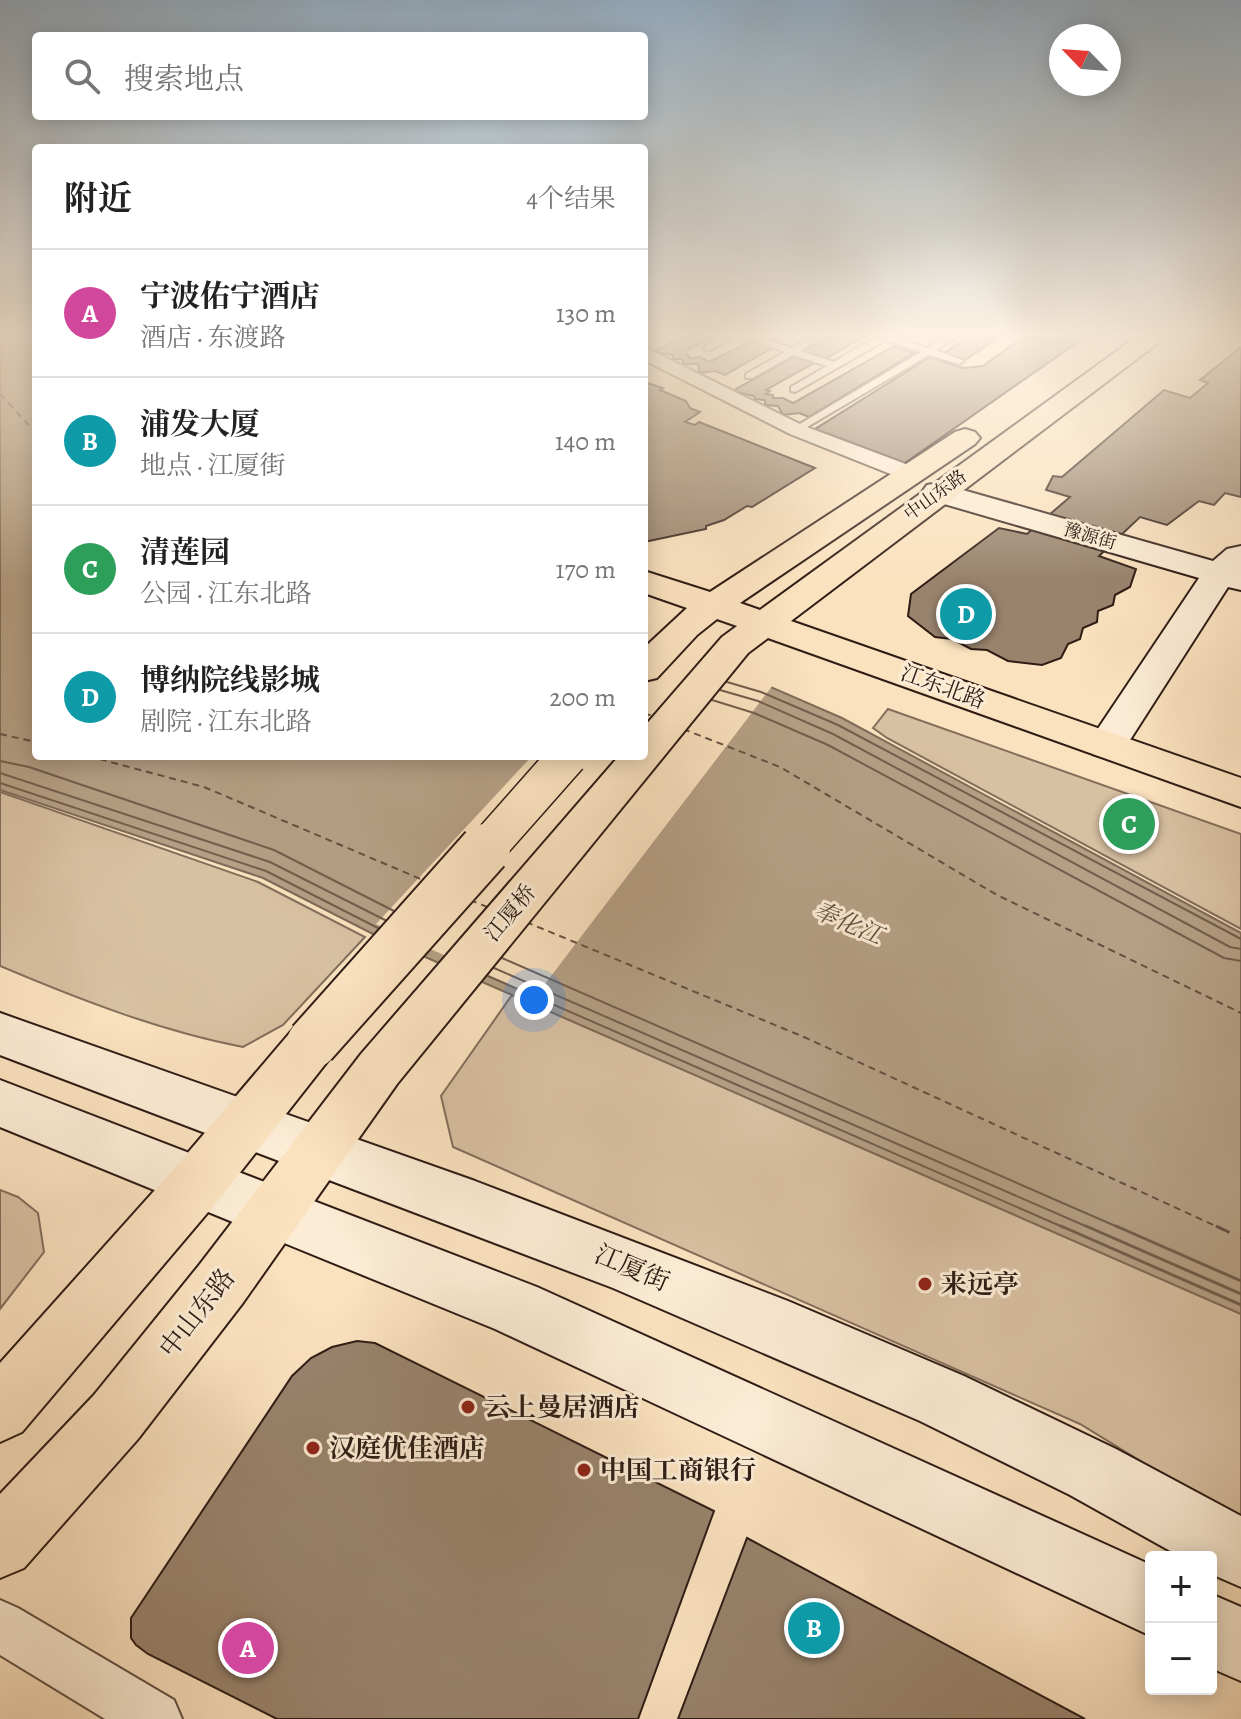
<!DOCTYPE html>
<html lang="zh">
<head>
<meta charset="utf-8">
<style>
	:root { --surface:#fff; --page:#f6f6f6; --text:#222; --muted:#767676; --line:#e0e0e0; --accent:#ea580c }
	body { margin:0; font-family:Alegreya,"Noto Serif SC",serif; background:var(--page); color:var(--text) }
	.controls { position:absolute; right:24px; bottom:24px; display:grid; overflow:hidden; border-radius:8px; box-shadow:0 4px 20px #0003 }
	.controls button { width:72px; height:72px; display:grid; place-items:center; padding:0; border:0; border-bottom:2px solid var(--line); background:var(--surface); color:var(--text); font:40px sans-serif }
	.compass { position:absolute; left:1049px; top:24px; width:72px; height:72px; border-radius:50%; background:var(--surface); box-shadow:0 4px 20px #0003; rotate:295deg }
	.you { position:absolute; left:534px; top:1000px; width:28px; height:28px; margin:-20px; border:6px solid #fff; border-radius:50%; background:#1a73e8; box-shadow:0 0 0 12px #1a73e833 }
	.badge { display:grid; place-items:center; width:52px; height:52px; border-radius:50%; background:var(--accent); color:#fff; font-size:26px; font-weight:700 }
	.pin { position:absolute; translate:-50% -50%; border:4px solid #fff; box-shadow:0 2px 8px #0006 }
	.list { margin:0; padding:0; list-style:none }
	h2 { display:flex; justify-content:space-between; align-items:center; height:104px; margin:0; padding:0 32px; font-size:34px }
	h2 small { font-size:26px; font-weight:400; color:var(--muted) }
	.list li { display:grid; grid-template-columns:52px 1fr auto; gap:24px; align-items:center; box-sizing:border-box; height:128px; padding:0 32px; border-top:2px solid var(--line) }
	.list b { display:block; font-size:30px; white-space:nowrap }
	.list p { margin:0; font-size:26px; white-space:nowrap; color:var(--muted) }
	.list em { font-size:26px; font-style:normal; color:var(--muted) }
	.icon { flex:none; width:44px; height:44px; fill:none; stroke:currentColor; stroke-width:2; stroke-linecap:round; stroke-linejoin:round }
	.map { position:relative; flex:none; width:1241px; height:1719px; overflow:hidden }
	.search { position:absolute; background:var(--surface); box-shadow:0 4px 20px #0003; left:32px; top:32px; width:616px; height:88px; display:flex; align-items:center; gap:20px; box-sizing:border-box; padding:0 28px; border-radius:8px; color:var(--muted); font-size:30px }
	.panel { position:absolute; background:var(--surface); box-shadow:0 4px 20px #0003; left:32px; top:144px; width:616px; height:616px; border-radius:8px }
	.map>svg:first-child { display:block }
	.green { fill:#d8c0a2; stroke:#836e5c; stroke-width:2 }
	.water { fill:#b59f85; stroke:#7f6b58; stroke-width:2 }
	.pier { fill:#fbe2bf }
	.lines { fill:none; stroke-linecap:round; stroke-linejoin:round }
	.shore-far1 { stroke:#725e4d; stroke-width:2 }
	.shore { stroke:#725e4d; stroke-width:3 }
	.ferry-far1 { stroke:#645042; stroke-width:2; stroke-dasharray:7 5; stroke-linecap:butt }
	.ferry { stroke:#645042; stroke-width:3; stroke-dasharray:15 12; stroke-linecap:butt }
	.building { fill:#99836d; stroke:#2e1c15; stroke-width:2 }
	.lane-casing { stroke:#614e40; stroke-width:4 }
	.street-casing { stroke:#614e40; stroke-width:4 }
	.secondary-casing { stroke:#2e1c15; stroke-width:4 }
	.primary-casing { stroke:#2e1c15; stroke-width:4 }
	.lane { fill:#fcecd5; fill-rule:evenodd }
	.street { fill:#fcecd5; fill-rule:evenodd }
	.secondary { fill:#fcecd5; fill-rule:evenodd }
	.primary { fill:#fbe2bf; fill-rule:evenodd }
	.primary-bridge-far1-casing { stroke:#2e1c15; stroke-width:41; stroke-linecap:butt }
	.primary-bridge-casing { stroke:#2e1c15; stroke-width:54; stroke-linecap:butt }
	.primary-bridge-far1 { stroke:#fbe2bf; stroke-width:38 }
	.primary-bridge { stroke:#fbe2bf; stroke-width:50 }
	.poi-dot { fill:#8f2418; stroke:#fcecd5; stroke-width:3 }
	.labels { text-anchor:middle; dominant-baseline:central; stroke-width:6; stroke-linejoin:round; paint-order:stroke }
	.far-street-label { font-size:18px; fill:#2e1c15; stroke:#fcecd5 }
	.street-label { font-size:22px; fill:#2e1c15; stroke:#fcecd5 }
	.water-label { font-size:24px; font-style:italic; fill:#645042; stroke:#fcecd5 }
	.near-street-label { font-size:26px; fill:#2e1c15; stroke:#fcecd5 }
	.near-poi-label { font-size:26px; font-weight:bold; fill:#2e1c15; stroke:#fcecd5; text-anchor:start }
</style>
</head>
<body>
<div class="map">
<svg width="1241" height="1719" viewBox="0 0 1241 1719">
	<rect width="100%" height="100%" fill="#fbe2bf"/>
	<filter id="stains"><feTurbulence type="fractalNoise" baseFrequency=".0025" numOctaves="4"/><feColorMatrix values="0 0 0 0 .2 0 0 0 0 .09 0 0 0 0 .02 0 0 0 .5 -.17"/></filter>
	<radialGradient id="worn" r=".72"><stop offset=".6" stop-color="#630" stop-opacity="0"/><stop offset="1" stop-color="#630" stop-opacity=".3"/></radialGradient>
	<g class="green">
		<polygon points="888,709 1241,834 1241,929 887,738 873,728"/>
		<path d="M0 792 258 882 365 937 283 1025 243 1047C160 1031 78 999 0 966Z"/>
		<polygon points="512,995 1241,1314 1241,1523 1080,1424 453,1147 441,1096"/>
		<polygon points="0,1190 18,1197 38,1213 44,1252 0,1309"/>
	</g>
	<polygon class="water" points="0,337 36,337 36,756 644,756 764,684 842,718 1241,933 1241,1314 375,935 263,878 0,790"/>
	<polygon class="pier" points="644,645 773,685 535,997 376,924 532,756 644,756"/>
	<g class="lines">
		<g class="shore-far1">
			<polyline points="727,682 761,692 838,725 1241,939"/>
			<polyline points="720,690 758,701 833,734 1230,947 1241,949"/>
			<polyline points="712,700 754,713 828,745 1224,958 1241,961"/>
			<polyline points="0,761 29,767 274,850 394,911"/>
			<polyline points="0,773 270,862 385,920"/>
			<polyline points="0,783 266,871 378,928"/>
			<polyline points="502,958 1120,1228"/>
			<polyline points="494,968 1090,1228"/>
			<polyline points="488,976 1065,1228"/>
		</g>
		<g class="shore">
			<polyline points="1061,1226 1241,1305"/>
			<polyline points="1086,1226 1241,1294"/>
			<polyline points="1116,1226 1241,1281"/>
		</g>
		<g class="ferry-far1">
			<polyline points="0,394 36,433"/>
			<polyline points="644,713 655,717"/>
			<polyline points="683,729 780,767 997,895 1241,1013"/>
			<polyline points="0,734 36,742"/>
			<polyline points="88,756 204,787 423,880"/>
			<polyline points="470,900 490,908"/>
			<polyline points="526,922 804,1037 1220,1228"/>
		</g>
		<polyline class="ferry" points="1216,1226 1241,1238"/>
	</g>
	<g class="building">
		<polygon points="682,337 712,337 684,351 690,358 700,357 709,362 754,340 774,347 725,375 715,371 700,373 698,364 683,364 682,359 673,359 673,355 657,353 657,350"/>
		<polygon points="829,337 863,337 824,360 802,352"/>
		<polygon points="968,337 1000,337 965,360 944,353"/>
		<polygon points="1023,337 1076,337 1079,341 905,463 815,429 930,357 963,368 983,366"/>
		<polygon points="894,346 914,353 809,417 799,413 783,415 778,406 765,405 765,400 755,399 754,396 737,392 736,389 795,356 814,363 766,390 770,391 766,394 773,395 773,398 783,398 793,403"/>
		<polygon points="1241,347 1241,497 1225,493 1214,505 1199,501 1167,525 1140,517 1099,556 1136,569 1130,587 1115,595 1113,605 1098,611 1097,622 1083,628 1080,639 1068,644 1061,658 1042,665 1008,661 987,650 971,649 952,639 935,637 908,616 911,594 999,528 1027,534 1070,497 1046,490 1053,476 1062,477 1164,390 1190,398 1208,383 1200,380"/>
		<polygon points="644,382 663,388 660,390 686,401 690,408 700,412 685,422 695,425 699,422 815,468 752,507 747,506 724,520 706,526 706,529 644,542"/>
		<polygon points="357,1341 375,1343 714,1511 638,1719 277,1719 148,1654 136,1645 131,1638 131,1618 292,1376 311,1358 332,1347"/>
		<polygon points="747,1538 1085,1719 678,1719"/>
	</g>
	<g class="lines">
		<defs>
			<g id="lane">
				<polygon points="720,337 732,337 711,350 705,350 705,346"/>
				<path d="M746 337H760L792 348 811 337H823L800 351 834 362C879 336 876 331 927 348L945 337H957L936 350 964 361 959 364 929 355 797 433 792 430 793 428 921 352 886 340 795 392 791 391V387L827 366 793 355 752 378H746V374L785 352Z"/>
			</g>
			<g id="street">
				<polygon points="644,347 804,426 919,469 922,474 919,479 903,479 790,434 644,360"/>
				<polygon points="0,1600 18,1608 174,1700 182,1719 105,1719 0,1655"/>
			</g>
			<g id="secondary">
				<polygon points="938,483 1213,561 1227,549 1241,546 1241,590 1228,587 1121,754 1107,758 1093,754 1087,745 1199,578 927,499 922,492 927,485"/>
				<polygon points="0,1013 475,1181 788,1301 964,1376 1116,1449 1241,1516 1241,1587 1211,1574 1211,1557 1181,1557 1070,1495 920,1421 613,1288 0,1055"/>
				<polygon points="0,1080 537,1287 1151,1565 1151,1636 495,1329 0,1127"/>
				<polygon points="1211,1594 1241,1607 1241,1681 1211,1668"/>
			</g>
			<g id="primary">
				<polygon points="1136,337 1166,337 791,621 1241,778 1241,807 768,638 748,653 397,1084 242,1304 138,1439 24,1568 0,1578 0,1494 94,1395 200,1264 361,1054 619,756 644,756 644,727 722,637 737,626 717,619 697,635 657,678 644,681 644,648 687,608 644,593 644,571 710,592 955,432 965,429 975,432 980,438 975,444 740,603 760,610"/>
				<polygon points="312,1022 330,1028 337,1043 330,1058 220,1198 22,1432 0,1442 0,1363 180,1162 294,1028"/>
			</g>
		</defs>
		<use href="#lane" class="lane-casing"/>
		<use href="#street" class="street-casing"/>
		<use href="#secondary" class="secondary-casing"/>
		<use href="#primary" class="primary-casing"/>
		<use href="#lane" class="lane"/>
		<use href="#street" class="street"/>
		<use href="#secondary" class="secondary"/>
		<use href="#primary" class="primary"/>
		<defs>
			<polyline id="primary-bridge-far1" points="484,851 568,756"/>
			<polyline id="primary-bridge" points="312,1043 485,849"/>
		</defs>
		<use href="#primary-bridge-far1" class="primary-bridge-far1-casing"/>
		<use href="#primary-bridge" class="primary-bridge-casing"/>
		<use href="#primary-bridge-far1" class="primary-bridge-far1"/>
		<use href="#primary-bridge" class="primary-bridge"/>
	</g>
	<linearGradient id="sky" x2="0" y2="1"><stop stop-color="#93acc0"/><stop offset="0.58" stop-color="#fdf2e2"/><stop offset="1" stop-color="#fdf2e2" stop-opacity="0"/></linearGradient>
	<rect width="1241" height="578" fill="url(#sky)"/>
	<g class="poi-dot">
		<circle cx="925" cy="1284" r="8"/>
		<circle cx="468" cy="1407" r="8"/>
		<circle cx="313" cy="1448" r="8"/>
		<circle cx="584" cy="1470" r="8"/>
	</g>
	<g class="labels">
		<g class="far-street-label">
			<text transform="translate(935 495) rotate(-36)">中山东路</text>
			<text transform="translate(1090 536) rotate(16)">豫源街</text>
		</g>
		<g class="street-label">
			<text transform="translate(943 687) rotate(20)">江东北路</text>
			<text transform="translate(510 913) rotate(-50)">江厦桥</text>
		</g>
		<g class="water-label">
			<text transform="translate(848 923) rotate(23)">奉化江</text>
		</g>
		<g class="near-street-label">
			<text transform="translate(632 1268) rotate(23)">江厦街</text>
			<text transform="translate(197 1313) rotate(-52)">中山东路</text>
		</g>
		<g class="near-poi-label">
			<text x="941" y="1284">来远亭</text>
			<text x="484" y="1407">云上曼居酒店</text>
			<text x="329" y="1448">汉庭优佳酒店</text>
			<text x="600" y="1470">中国工商银行</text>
		</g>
	</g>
	<rect width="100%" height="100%" filter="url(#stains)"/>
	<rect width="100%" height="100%" fill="url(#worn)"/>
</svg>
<div class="controls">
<button>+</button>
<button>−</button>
</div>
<svg class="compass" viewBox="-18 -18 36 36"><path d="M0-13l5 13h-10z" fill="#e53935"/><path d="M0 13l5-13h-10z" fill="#767676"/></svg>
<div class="you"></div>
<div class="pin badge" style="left:248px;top:1648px;background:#d1479c">A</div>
<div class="pin badge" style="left:814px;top:1628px;background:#0f9aa8">B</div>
<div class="pin badge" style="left:1129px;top:824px;background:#2e9e5b">C</div>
<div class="pin badge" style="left:966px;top:614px;background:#0f9aa8">D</div>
<div class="search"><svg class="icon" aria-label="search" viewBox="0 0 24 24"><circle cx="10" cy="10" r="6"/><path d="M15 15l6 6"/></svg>搜索地点</div>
<section class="panel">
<h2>附近<small>4个结果</small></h2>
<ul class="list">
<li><span class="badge" style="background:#d1479c">A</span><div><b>宁波佑宁酒店</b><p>酒店 · 东渡路</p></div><em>130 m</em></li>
<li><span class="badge" style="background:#0f9aa8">B</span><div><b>浦发大厦</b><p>地点 · 江厦街</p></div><em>140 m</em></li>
<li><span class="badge" style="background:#2e9e5b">C</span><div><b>清莲园</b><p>公园 · 江东北路</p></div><em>170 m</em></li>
<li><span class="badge" style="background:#0f9aa8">D</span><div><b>博纳院线影城</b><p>剧院 · 江东北路</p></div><em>200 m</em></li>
</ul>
</section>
</div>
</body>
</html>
